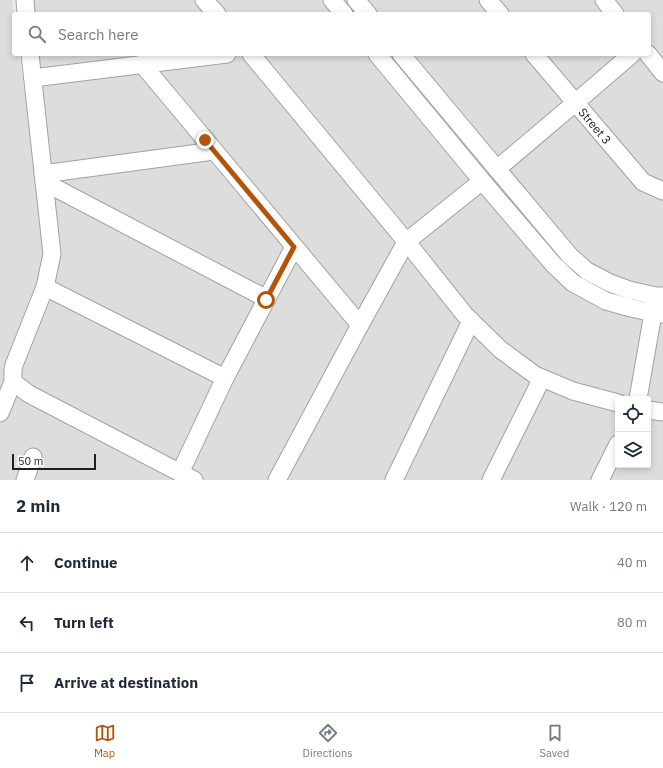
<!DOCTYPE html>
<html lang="en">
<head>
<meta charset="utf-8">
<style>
	:root { --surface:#fff; --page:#f2f2f3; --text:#1f2937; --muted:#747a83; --line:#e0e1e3; --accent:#b45309 }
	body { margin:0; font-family:"IBM Plex Sans",sans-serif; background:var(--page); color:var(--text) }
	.controls { position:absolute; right:12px; bottom:12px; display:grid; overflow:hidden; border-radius:4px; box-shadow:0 2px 6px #0003 }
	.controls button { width:36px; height:36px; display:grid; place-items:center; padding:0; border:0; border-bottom:1px solid var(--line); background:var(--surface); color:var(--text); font:20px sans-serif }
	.scale { position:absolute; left:12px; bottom:10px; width:84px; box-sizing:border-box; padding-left:4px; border:2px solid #202020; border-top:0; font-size:11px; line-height:14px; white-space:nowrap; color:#202020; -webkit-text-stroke:3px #fff; paint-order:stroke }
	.stop { position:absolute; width:12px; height:12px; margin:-9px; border:3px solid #b45309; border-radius:50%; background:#fff }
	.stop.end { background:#b45309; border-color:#fff; box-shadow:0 1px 4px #0008 }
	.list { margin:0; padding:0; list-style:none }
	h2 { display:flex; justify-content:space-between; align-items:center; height:52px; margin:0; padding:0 16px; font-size:17px }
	h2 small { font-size:13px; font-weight:400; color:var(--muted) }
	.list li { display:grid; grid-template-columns:26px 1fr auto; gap:12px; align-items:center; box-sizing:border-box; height:60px; padding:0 16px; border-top:1px solid var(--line) }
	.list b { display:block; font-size:15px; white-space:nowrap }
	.list em { font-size:13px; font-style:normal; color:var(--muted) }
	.icon { flex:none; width:22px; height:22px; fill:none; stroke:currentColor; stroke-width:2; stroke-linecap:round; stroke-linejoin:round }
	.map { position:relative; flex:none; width:663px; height:480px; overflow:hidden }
	.search { position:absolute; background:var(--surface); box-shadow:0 2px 6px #0003; left:12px; right:12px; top:12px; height:44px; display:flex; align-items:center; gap:10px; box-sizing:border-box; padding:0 14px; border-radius:4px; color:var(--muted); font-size:15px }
	.sheet { height:232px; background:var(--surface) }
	nav { display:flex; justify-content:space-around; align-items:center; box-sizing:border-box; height:56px; border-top:1px solid var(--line); background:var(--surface); font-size:11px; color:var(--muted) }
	nav a { display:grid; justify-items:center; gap:2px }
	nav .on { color:var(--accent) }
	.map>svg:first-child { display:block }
	.residential { fill:#dedddd; fill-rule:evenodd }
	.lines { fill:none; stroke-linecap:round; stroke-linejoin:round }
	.minor-casing { stroke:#a1a1a1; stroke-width:19 }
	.minor { stroke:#fff; stroke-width:17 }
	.route { stroke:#b45309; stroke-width:5 }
	.labels { text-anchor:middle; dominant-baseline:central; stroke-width:3; stroke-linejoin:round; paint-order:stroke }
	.street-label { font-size:12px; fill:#202020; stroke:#fff }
</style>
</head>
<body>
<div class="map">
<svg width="663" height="480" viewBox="0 0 663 480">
	<rect width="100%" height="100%" fill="#efece7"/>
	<g class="residential">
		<path d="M0 0H12L14 17V54H19L39 188 38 172 23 54H649V14H18L16 0H663V480H190L7 382 39 292 45 261 42 221 43 262 37 292 0 391ZM618 399H648V465H618Z"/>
		<polygon points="6,386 179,480 0,480 0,400"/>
	</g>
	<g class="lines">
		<defs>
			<g id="minor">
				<polyline points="25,0 26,14"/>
				<polyline points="204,0 217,14"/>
				<polyline points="332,0 344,14"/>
				<polyline points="356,0 368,14"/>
				<polyline points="488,0 500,14"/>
				<polyline points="604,0 615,14"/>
				<polyline points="251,54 414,251 465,315 501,350 535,375 573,391 618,403"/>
				<polyline points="377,54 482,181 553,264 573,283 606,301 631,308 654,313 663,314"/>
				<polyline points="401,54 497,169 570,256 587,271 610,283 629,290 656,296 663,296"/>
				<polyline points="534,54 643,182 663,191"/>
				<polyline points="648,54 663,73"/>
				<polyline points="142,64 360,325"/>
				<polyline points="33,78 227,54"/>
				<polyline points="497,169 575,103 632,54"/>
				<polyline points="43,174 214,151"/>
				<polyline points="44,182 267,299"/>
				<polyline points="45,287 225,378"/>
				<polyline points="13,382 29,394 194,480"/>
				<polyline points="638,399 655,302"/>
				<polyline points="648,410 663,412"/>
				<polyline points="0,413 13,382 13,370 14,365 45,287 52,254 30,54"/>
				<polyline points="180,473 225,378 294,247"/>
				<polyline points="25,480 33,457"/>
				<polyline points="277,480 360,325 406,242 482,181"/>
				<polyline points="394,480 471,321"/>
				<polyline points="491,480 542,378"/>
				<polyline points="600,480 618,444"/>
			</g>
		</defs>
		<use href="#minor" class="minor-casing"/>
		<use href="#minor" class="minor"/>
	</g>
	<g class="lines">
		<polyline class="route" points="205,140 294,247 266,300"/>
	</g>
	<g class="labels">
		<g class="street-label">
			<text transform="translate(595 126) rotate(50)">Street 3</text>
		</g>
	</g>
</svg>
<div class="controls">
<button><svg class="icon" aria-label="locate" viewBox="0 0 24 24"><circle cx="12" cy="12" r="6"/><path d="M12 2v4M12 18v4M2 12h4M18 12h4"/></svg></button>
<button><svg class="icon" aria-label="layers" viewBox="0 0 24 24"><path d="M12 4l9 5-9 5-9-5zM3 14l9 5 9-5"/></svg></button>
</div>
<div class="scale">50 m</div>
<div class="stop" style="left:266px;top:300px"></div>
<div class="stop end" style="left:205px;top:140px"></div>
<div class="search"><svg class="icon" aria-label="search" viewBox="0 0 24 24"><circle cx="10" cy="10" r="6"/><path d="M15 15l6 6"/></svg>Search here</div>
</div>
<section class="sheet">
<h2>2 min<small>Walk · 120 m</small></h2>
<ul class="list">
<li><svg class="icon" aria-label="ahead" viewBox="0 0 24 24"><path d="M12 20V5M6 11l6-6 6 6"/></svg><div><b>Continue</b></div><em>40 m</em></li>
<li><svg class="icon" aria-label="left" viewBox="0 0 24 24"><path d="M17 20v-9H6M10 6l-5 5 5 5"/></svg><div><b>Turn left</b></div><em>80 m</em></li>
<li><svg class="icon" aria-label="arrive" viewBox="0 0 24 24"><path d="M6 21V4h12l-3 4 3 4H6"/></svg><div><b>Arrive at destination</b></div></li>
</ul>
</section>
<nav>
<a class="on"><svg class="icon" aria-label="map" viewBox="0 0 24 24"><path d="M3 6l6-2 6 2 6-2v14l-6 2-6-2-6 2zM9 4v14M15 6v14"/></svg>Map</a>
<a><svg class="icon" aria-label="directions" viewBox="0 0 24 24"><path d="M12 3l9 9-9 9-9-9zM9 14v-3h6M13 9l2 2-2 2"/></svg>Directions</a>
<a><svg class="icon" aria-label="saved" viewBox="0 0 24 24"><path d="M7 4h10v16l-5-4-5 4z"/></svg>Saved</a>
</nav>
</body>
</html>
